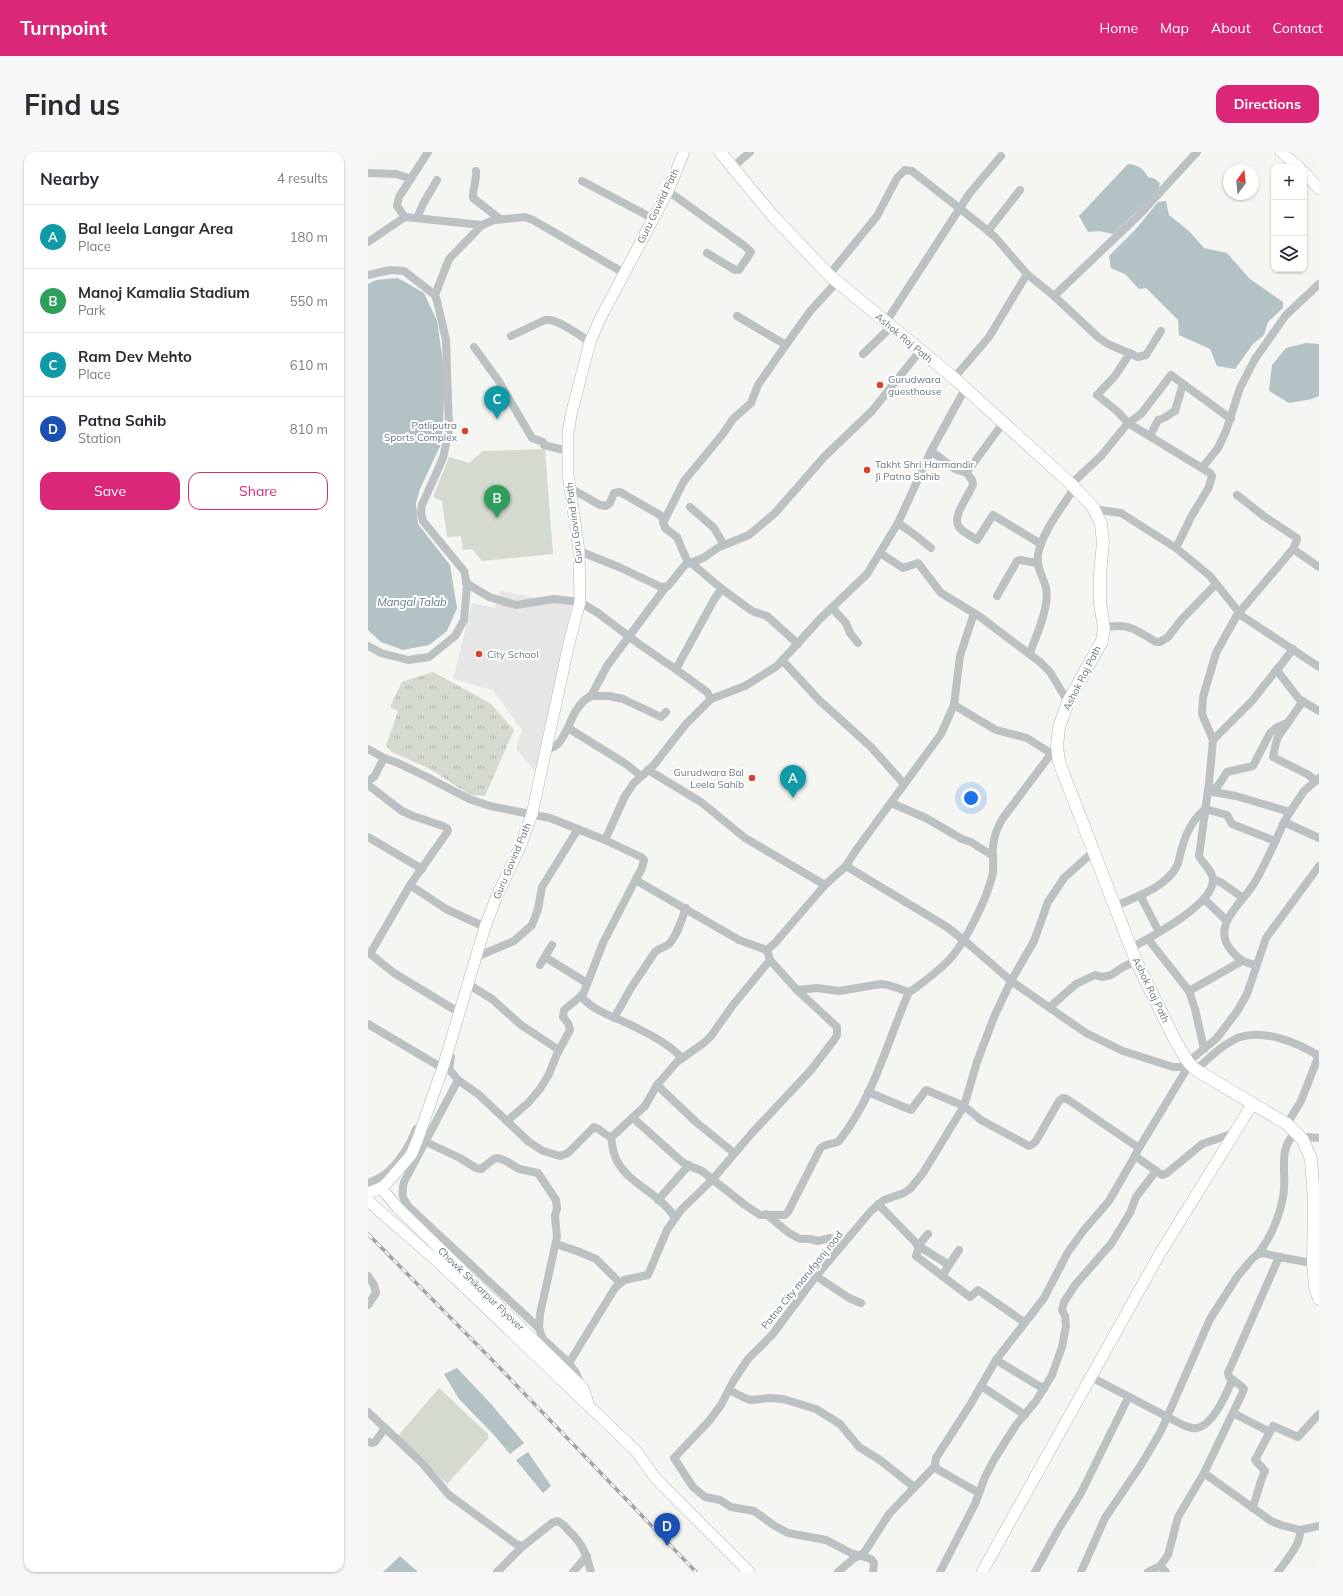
<!DOCTYPE html>
<html lang="en">
<head>
<meta charset="utf-8">
<style>
	:root { --surface:#fff; --page:#f7f7f7; --text:#2b2b33; --muted:#7c7c81; --line:#e1e1e2; --accent:#db2777 }
	body { margin:0; font-family:Mulish,sans-serif; background:var(--page); color:var(--text) }
	.controls { position:absolute; right:12px; top:12px; display:grid; overflow:hidden; border-radius:8px; box-shadow:0 1px 3px #0004 }
	.controls button { width:36px; height:36px; display:grid; place-items:center; padding:0; border:0; border-bottom:1px solid var(--line); background:var(--surface); color:var(--text); font:20px sans-serif }
	.compass { position:absolute; left:855px; top:12px; width:36px; height:36px; border-radius:50%; background:var(--surface); box-shadow:0 1px 3px #0004; rotate:15deg }
	.you { position:absolute; left:603px; top:646px; width:14px; height:14px; margin:-10px; border:3px solid #fff; border-radius:50%; background:#1a73e8; box-shadow:0 0 0 6px #1a73e833 }
	.badge { display:grid; place-items:center; width:26px; height:26px; border-radius:50%; background:var(--accent); color:#fff; font-size:13px; font-weight:700 }
	.pin { position:absolute; translate:-50% -33px; filter:drop-shadow(0 1px 2px #0008) }
	.pin::after { content:''; position:absolute; top:21px; width:14px; height:12px; background:inherit; clip-path:polygon(0 0,100% 0,50% 100%) }
	.list { margin:0; padding:0; list-style:none }
	h2 { display:flex; justify-content:space-between; align-items:center; height:52px; margin:0; padding:0 16px; font-size:17px }
	h2 small { font-size:13px; font-weight:400; color:var(--muted) }
	.list li { display:grid; grid-template-columns:26px 1fr auto; gap:12px; align-items:center; box-sizing:border-box; height:64px; padding:0 16px; border-top:1px solid var(--line) }
	.list b { display:block; font-size:15px; white-space:nowrap }
	.list p { margin:0; font-size:13px; white-space:nowrap; color:var(--muted) }
	.list em { font-size:13px; font-style:normal; color:var(--muted) }
	.actions { display:flex; gap:8px; padding:12px 16px }
	.actions a { flex:1; padding:9px 0; border:1px solid var(--accent); border-radius:12px; text-align:center; font-size:14px; color:var(--accent) }
	.actions .main { background:var(--accent); color:#fff }
	.icon { flex:none; width:22px; height:22px; fill:none; stroke:currentColor; stroke-width:2; stroke-linecap:round; stroke-linejoin:round }
	.map { position:relative; flex:none; width:951px; height:1420px; overflow:hidden; border-radius:12px }
	header { display:flex; align-items:center; gap:24px; box-sizing:border-box; height:56px; padding:0 20px; background:var(--accent); color:#fff }
	header strong { font-size:19px }
	nav { display:flex; gap:22px; margin-inline-start:auto; font-size:14px }
	.intro { display:flex; align-items:center; justify-content:space-between; box-sizing:border-box; height:96px; padding:0 24px }
	h1 { margin:0; font-size:28px }
	.button { padding:10px 18px; border-radius:12px; background:var(--accent); color:#fff; font-size:14px; font-weight:700 }
	main { display:flex; gap:24px; padding:0 24px }
	aside { flex:1; background:var(--surface); border-radius:12px; box-shadow:0 1px 3px #0004 }
	.map>svg:first-child { display:block }
	.built { fill:#e5e6e5 }
	.grass { fill:url(#grass-tufts) }
	.park { fill:#d5dad1 }
	.water { fill:#b3c2c4 }
	.lines { fill:none; stroke-linecap:round; stroke-linejoin:round }
	.secondary-casing { stroke:#aeb5b8; stroke-width:12 }
	.primary-casing { stroke:#b0b5b8; stroke-width:13 }
	.street { stroke:#bcc1c3; stroke-width:8 }
	.secondary { stroke:#fff; stroke-width:11 }
	.primary { stroke:#fff; stroke-width:12 }
	.rail-casing { stroke:#9ea5a9; stroke-width:3.5 }
	.rail { stroke:#fff; stroke-width:2; stroke-dasharray:6; stroke-linecap:butt }
	.poi-dot { fill:#d8412e; stroke:#fff; stroke-width:1.5 }
	.labels { text-anchor:middle; dominant-baseline:central; stroke-width:4; stroke-linejoin:round; paint-order:stroke }
	.street-label { font-size:10px; fill:#667881; stroke:#fff }
	.poi-label { font-size:10px; fill:#667881; stroke:#fff; text-anchor:start }
	.water-label { font-size:11px; font-style:italic; fill:#617a7e; stroke:#fff }
</style>
</head>
<body>
<header>
<strong>Turnpoint</strong>
<nav><a>Home</a><a>Map</a><a>About</a><a>Contact</a></nav>
</header>
<div class="intro"><h1>Find us</h1><a class="button">Directions</a></div>
<main>
<aside>
<h2>Nearby<small>4 results</small></h2>
<ul class="list">
<li><span class="badge" style="background:#0f9aa8">A</span><div><b>Bal leela Langar Area</b><p>Place</p></div><em>180 m</em></li>
<li><span class="badge" style="background:#2e9e5b">B</span><div><b>Manoj Kamalia Stadium</b><p>Park</p></div><em>550 m</em></li>
<li><span class="badge" style="background:#0f9aa8">C</span><div><b>Ram Dev Mehto</b><p>Place</p></div><em>610 m</em></li>
<li><span class="badge" style="background:#1a4fb4">D</span><div><b>Patna Sahib</b><p>Station</p></div><em>810 m</em></li>
</ul>
<div class="actions"><a class="main">Save</a><a>Share</a></div>
</aside>
<div class="map">
<svg width="951" height="1420" viewBox="0 0 951 1420">
	<defs>
		<pattern id="grass-tufts" width="24" height="20" patternUnits="userSpaceOnUse"><rect width="24" height="20" fill="#d5dad1"/><path d="M3 7l-1-3M5 7V3M7 7l1-3M15 17l-1-3M17 17v-4M19 17l1-3" fill="none" stroke="#b1b6af"/></pattern>
	</defs>
	<rect width="100%" height="100%" fill="#f5f5f1"/>
	<polygon class="built" points="132,439 204,453 167,619 148,597 154,578 125,538 85,527 104,451 127,456"/>
	<polygon class="grass" points="65,520 122,551 146,578 117,644 102,643 62,617 24,600 18,594 30,559 22,555 34,530"/>
	<g class="park">
		<polygon points="177,297 185,402 114,409 104,397 95,398 93,384 79,385 74,349 65,345 81,305 101,311 115,299"/>
		<polygon points="71,1236 120,1282 120,1287 79,1332 30,1284"/>
	</g>
	<g class="water">
		<path d="M760 12C770 13 775 16 780 25L787 27 792 31 790 39 745 82 731 79 720 80 711 64Z"/>
		<polygon points="798,49 801,63 821,79 836,96 859,101 882,127 915,150 915,156 900,170 896,183 885,192 867,217 849,214 842,197 811,183 810,168 778,136 771,137 757,122 743,116 741,104 767,78 790,50"/>
		<polygon points="30,126 56,141 69,169 77,224 74,290 52,337 48,351 50,372 82,413 89,456 79,479 61,493 35,498 13,490 0,478 0,132 8,128"/>
		<polygon points="938,191 951,192 951,244 944,247 921,251 901,239 904,213 918,196"/>
		<polygon points="89,1216 124,1253 156,1291 142,1302 125,1282 91,1247 76,1222"/>
		<polygon points="160,1300 183,1334 175,1341 148,1308"/>
		<polygon points="32,1404 50,1420 15,1420"/>
	</g>
	<g class="lines">
		<defs>
			<g id="secondary">
				<polyline points="913,0 931,15"/>
				<polyline points="936,20 951,37"/>
				<polyline points="13,1036 19,1031 43,1003 49,989 75,915 117,775 128,746 152,695 164,662 202,487 212,450 211,399 200,322 200,281 203,263 222,190 232,167 300,39 316,0"/>
				<polyline points="0,1041 13,1036 30,1056 215,1236 220,1251"/>
				<polyline points="0,1049 69,1109 268,1299 288,1327 381,1420"/>
				<polyline points="614,1420 791,1103 885,951"/>
			</g>
			<polyline id="primary" points="352,0 404,63 461,123 586,226 703,332 725,355 733,372 735,390 732,422 732,451 736,476 734,489 700,550 691,575 689,594 691,610 768,809 807,888 820,910 828,918 919,972 935,988 943,1007 946,1048 945,1111 947,1135 951,1147"/>
		</defs>
		<use href="#secondary" class="secondary-casing"/>
		<use href="#primary" class="primary-casing"/>
		<g class="street">
			<polyline points="365,15 382,0"/>
			<path d="M108 19C109 28 104 39 105 46L132 67"/>
			<polyline points="0,21 28,22 43,27"/>
			<polyline points="214,29 286,67"/>
			<polyline points="300,39 378,95 383,100 371,118 367,118 339,101"/>
			<polyline points="37,65 29,54 31,45 60,0"/>
			<polyline points="49,66 55,52 69,28"/>
			<polyline points="620,79 652,38"/>
			<polyline points="0,90 37,65 114,73"/>
			<polyline points="659,122 686,144 731,186 740,192 770,205 778,203 793,179"/>
			<polyline points="0,123 22,118 36,119 67,143 69,149 78,188 81,278 75,306 54,353 53,361 55,369 96,419 99,433 96,468 87,484 61,505 40,508 13,501 0,494"/>
			<polyline points="461,123 509,64 529,26 537,18 544,19 614,74 627,85 659,122 621,185 586,226"/>
			<polyline points="67,143 81,107 114,73 126,68 137,67 157,65 165,68 256,121"/>
			<polyline points="686,144 772,62 829,0"/>
			<polyline points="369,164 418,193"/>
			<polyline points="518,170 601,42 633,4"/>
			<path d="M143 184 177 168C189 166 211 183 222 190"/>
			<polyline points="106,195 130,228 164,286 175,290 176,293 200,299"/>
			<polyline points="495,202 524,174"/>
			<path d="M782 284 790 268C797 267 801 262 807 259L815 232"/>
			<polyline points="563,299 587,317 596,320 602,316 635,271"/>
			<polyline points="834,316 850,296 858,279 872,236 887,207 918,163 951,132"/>
			<path d="M598 320 604 328 605 332C602 343 583 364 591 375 595 381 604 384 609 388L625 363 673 392"/>
			<polyline points="703,332 733,304 760,271 750,260 729,243 747,224 762,201"/>
			<polyline points="202,336 232,353 238,354 242,351 246,341 252,340 292,363 295,367 297,376 309,385 320,411"/>
			<polyline points="322,355 346,376 356,393"/>
			<polyline points="725,357 753,361 808,396 842,424 874,464 951,515"/>
			<polyline points="295,371 316,329 354,283 365,267 383,251 390,233 415,197 443,158 469,130"/>
			<polyline points="530,371 547,383 563,396"/>
			<polyline points="808,396 823,365 841,335 844,324 842,321 760,271 773,262 803,223 863,267"/>
			<polyline points="925,397 951,415"/>
			<polyline points="211,399 251,415 293,435 300,434 317,413 335,406 351,395 381,383 407,361 457,304 504,259 552,199"/>
			<polyline points="512,401 535,416 550,411 573,441 611,464 672,510 682,520 700,550"/>
			<polyline points="322,410 354,437 384,459 399,464 430,492"/>
			<polyline points="629,444 649,409 652,408 669,411"/>
			<polyline points="464,456 478,471 482,481 490,491"/>
			<path d="M736 476C760 470 768 478 788 490H792L800 485 814 467 848 432"/>
			<polyline points="925,497 912,514 910,516 911,521 931,547 951,559"/>
			<path d="M662 501C668 484 682 454 678 436 675 424 668 415 670 403 673 381 695 354 707 335"/>
			<polyline points="415,509 451,548 503,595 536,632"/>
			<polyline points="308,517 347,446 354,437"/>
			<polyline points="223,544 239,514 297,436"/>
			<polyline points="343,547 377,534 409,514 452,467 499,422 530,371 563,299 597,237"/>
			<polyline points="935,549 910,585 908,591 905,605 939,622 948,629"/>
			<polyline points="586,553 628,578 659,586 684,602"/>
			<polyline points="845,588 884,549 910,516"/>
			<path d="M179 596C191 597 194 585 200 576"/>
			<polyline points="0,597 16,606 30,611 59,625 101,647 122,654 182,666 237,688 257,644 266,631 285,614 318,572 343,547 339,540 313,521 271,492 230,461 212,450 186,447 148,453 121,445 98,431"/>
			<polyline points="280,618 333,650 377,686 457,733 478,714 579,775 603,794 643,829 718,881 755,899 805,915 824,915"/>
			<path d="M273 624 258 612 200 576C204 565 212 549 223 544H241L255 547 291 564 293 565 298 560"/>
			<polyline points="0,629 6,625 16,606"/>
			<polyline points="0,633 34,659 45,664 75,674 79,676 80,679 42,733 2,802"/>
			<polyline points="840,639 868,644 922,660 916,670 951,686"/>
			<polyline points="845,639 852,631 859,620 885,614 902,581 908,576 919,571"/>
			<polyline points="523,651 558,666 594,687 603,690 625,704"/>
			<polyline points="922,660 936,639 951,626"/>
			<polyline points="0,685 54,717"/>
			<polyline points="237,688 273,705 276,708 274,716 268,727 271,730 371,788 399,798 407,791 457,733"/>
			<polyline points="478,714 486,701 573,582 586,553 592,504 606,461"/>
			<polyline points="845,727 854,731 875,746"/>
			<polyline points="42,733 78,757 117,775"/>
			<polyline points="772,743 791,780"/>
			<polyline points="836,747 858,768"/>
			<path d="M747 754C768 745 797 736 809 714 811 709 812 702 814 696 818 681 825 667 837 657L859 663 864 672 907 689"/>
			<polyline points="780,787 821,839"/>
			<path d="M763 796C783 785 845 753 845 728 845 719 835 712 831 704L841 631 845 588 834 562 835 545 848 501 869 463 925 397 929 388V386L897 365 869 343"/>
			<path d="M399 798 402 808 429 838 449 836 471 839 513 832 520 833 541 840 546 837C557 829 569 820 579 810 597 792 619 747 625 721 626 712 624 703 625 694 626 684 630 674 635 666L689 594"/>
			<polyline points="0,800 26,821 87,858"/>
			<polyline points="113,803 146,789 164,773 170,757 174,735 210,677"/>
			<polyline points="177,805 219,831"/>
			<polyline points="172,813 184,793"/>
			<path d="M888 813C876 811 870 807 863 798 842 773 875 751 887 730 898 711 907 690 916 670"/>
			<polyline points="103,834 124,847 153,873 191,898"/>
			<path d="M213 844C225 859 244 864 261 872 279 881 300 891 314 906"/>
			<polyline points="682,855 708,832 727,823 734,825 743,823 755,815 768,809"/>
			<path d="M246 866 263 836 287 800C292 795 297 796 301 792 310 783 313 768 318 756"/>
			<polyline points="0,872 71,914"/>
			<polyline points="836,897 827,857 821,839 874,809"/>
			<path d="M83 905 81 917 90 928 110 942 161 990 175 999 192 1004 200 1001 226 975C233 977 236 983 243 985L248 981 277 954 289 933"/>
			<polyline points="820,910 849,886 870,858 879,842 898,786 951,714"/>
			<path d="M828 918C841 906 856 891 872 885 897 877 930 891 951 904"/>
			<path d="M90 928 36 1030C33 1043 34 1046 42 1056L171 1176"/>
			<polyline points="500,940 543,958 558,938 596,954 613,968 661,994 665,992 668,989 691,949 695,946 699,947 771,996 820,915"/>
			<path d="M265 966 313 1009 317 1012 334 1019 377 1053 392 1063H417L420 1060 452 997C457 991 465 993 471 989 506 945 519 890 541 840"/>
			<polyline points="139,969 160,951 172,937 181,922 189,902 202,878 200,871 195,865 196,858 213,844 216,840 235,791 268,727"/>
			<polyline points="919,972 933,949 951,903"/>
			<path d="M243 985C244 992 245 1002 249 1009 262 1033 293 1042 307 1066"/>
			<polyline points="935,988 940,985 951,986"/>
			<polyline points="58,990 92,1006 108,1016 113,1017 126,1007 130,1006 138,1009 151,1017 170,1021 188,1048 189,1056 187,1064 189,1085 172,1162 171,1176 175,1187 201,1211 208,1221 212,1231"/>
			<polyline points="769,1000 767,1004 794,1023 799,1021 834,992 866,981"/>
			<polyline points="366,1001 328,970 289,933 309,910 337,890 343,884 365,853 402,808"/>
			<path d="M0 1031C5 1029 10 1027 15 1024 29 1014 42 994 48 977"/>
			<polyline points="290,1048 321,1013"/>
			<polyline points="510,1052 551,1094 548,1104 602,1145 610,1138 656,1170"/>
			<polyline points="398,1062 421,1081 432,1087 442,1087 450,1089 462,1086"/>
			<polyline points="188,1092 209,1099 228,1107 252,1131"/>
			<polyline points="549,1093 581,1113 574,1124"/>
			<polyline points="550,1094 560,1082"/>
			<path d="M890 1102C903 1085 911 1066 915 1045 920 1021 908 999 928 980"/>
			<polyline points="581,1113 591,1098"/>
			<polyline points="0,1124 6,1133 8,1141 0,1153"/>
			<polyline points="448,1124 481,1146 493,1151"/>
			<polyline points="628,1208 676,1237"/>
			<polyline points="201,1211 247,1136 256,1128 280,1123 299,1078 313,1058 344,1028 384,981 443,918 466,888 469,883 469,875 429,838"/>
			<path d="M723 1225 817 1274C821 1275 825 1277 829 1276 845 1273 859 1241 864 1228"/>
			<polyline points="613,1234 657,1263"/>
			<polyline points="361,1238 377,1246 383,1248 402,1246 415,1247 448,1257 472,1272 491,1295 512,1308 546,1335"/>
			<path d="M0 1260 54 1311 81 1343 148 1392 155 1394 184 1371 189 1369C194 1371 198 1375 201 1379 215 1392 218 1402 223 1420"/>
			<polyline points="865,1261 902,1280"/>
			<polyline points="0,1290 5,1291 7,1290 17,1276"/>
			<polyline points="836,1321 874,1242 876,1237 873,1234 861,1225 860,1221 911,1105 949,1112"/>
			<polyline points="611,1341 569,1317 567,1314 568,1306 602,1253 628,1208 676,1146 700,1100 716,1078 741,1049 767,1004"/>
			<path d="M884 1356C890 1344 891 1330 897 1319L887 1308 905 1274 930 1285 951 1262"/>
			<polyline points="932,1378 951,1374"/>
			<polyline points="792,1414 798,1420"/>
			<polyline points="129,1420 155,1394"/>
			<polyline points="205,1420 219,1404"/>
			<polyline points="470,1420 485,1407 496,1401 521,1362 567,1314"/>
			<polyline points="505,1420 506,1411 503,1407 483,1401 458,1388 420,1381 407,1374 386,1359 363,1355 352,1348 337,1345 325,1335 306,1306 341,1269 353,1253 366,1228 380,1207 404,1183 448,1124 503,1059 516,1048 536,1041 542,1037 555,1021 596,954 609,910 626,865 643,829 666,789 680,750 696,726 726,699"/>
			<polyline points="572,1420 607,1352 617,1325 627,1306 648,1273 668,1249 684,1223 694,1195 698,1174 697,1164 694,1158 696,1150 707,1133 743,1092 762,1061 768,1045 788,1019"/>
			<polyline points="667,1420 690,1378 713,1341 760,1246"/>
			<polyline points="713,1420 737,1366 773,1313 793,1279 842,1167 869,1125 884,1107 890,1102 895,1101 911,1105"/>
			<path d="M780 1420 792 1414 800 1403 810 1365 836 1321 903 1369 913 1373 932 1378C933 1393 918 1408 910 1420"/>
		</g>
		<use href="#secondary" class="secondary"/>
		<use href="#primary" class="primary"/>
		<defs>
			<polyline id="rail" points="0,1082 130,1214 328,1420"/>
		</defs>
		<use href="#rail" class="rail-casing"/>
		<use href="#rail" class="rail"/>
	</g>
	<g class="poi-dot">
		<circle cx="512" cy="233" r="4"/>
		<circle cx="97" cy="279" r="4"/>
		<circle cx="499" cy="318" r="4"/>
		<circle cx="111" cy="502" r="4"/>
		<circle cx="384" cy="626" r="4"/>
	</g>
	<g class="labels">
		<g class="street-label">
			<text transform="translate(290 54) rotate(-64)">Guru Govind Path</text>
			<text transform="translate(536 186) rotate(40)">Ashok Raj Path</text>
			<text transform="translate(206 371) rotate(-97)">Guru Govind Path</text>
			<text transform="translate(714 526) rotate(-63)">Ashok Raj Path</text>
			<text transform="translate(144 709) rotate(-67)">Guru Govind Path</text>
			<text transform="translate(783 838) rotate(64)">Ashok Raj Path</text>
			<text transform="translate(434 1128) rotate(-51)">Patna City marufganj road</text>
			<text transform="translate(113 1137) rotate(44)">Chowk Shikarpur Flyover</text>
		</g>
		<g class="poi-label">
			<text x="520" y="227">Gurudwara<tspan x="520" dy="12">guesthouse</tspan></text>
			<text x="89" y="273" text-anchor="end">Patliputra<tspan x="89" dy="12">Sports Complex</tspan></text>
			<text x="507" y="312">Takht Shri Harmandir<tspan x="507" dy="12">Ji Patna Sahib</tspan></text>
			<text x="119" y="502">City School</text>
			<text x="376" y="620" text-anchor="end">Gurudwara Bal<tspan x="376" dy="12">Leela Sahib</tspan></text>
		</g>
		<g class="water-label">
			<text x="44" y="450">Mangal Talab</text>
		</g>
	</g>
</svg>
<div class="controls">
<button>+</button>
<button>−</button>
<button><svg class="icon" aria-label="layers" viewBox="0 0 24 24"><path d="M12 4l9 5-9 5-9-5zM3 14l9 5 9-5"/></svg></button>
</div>
<svg class="compass" viewBox="-18 -18 36 36"><path d="M0-13l5 13h-10z" fill="#e53935"/><path d="M0 13l5-13h-10z" fill="#7c7c81"/></svg>
<div class="you"></div>
<div class="pin badge" style="left:425px;top:646px;background:#0f9aa8">A</div>
<div class="pin badge" style="left:129px;top:366px;background:#2e9e5b">B</div>
<div class="pin badge" style="left:129px;top:267px;background:#0f9aa8">C</div>
<div class="pin badge" style="left:299px;top:1394px;background:#1a4fb4">D</div>
</div>
</main>
</body>
</html>
